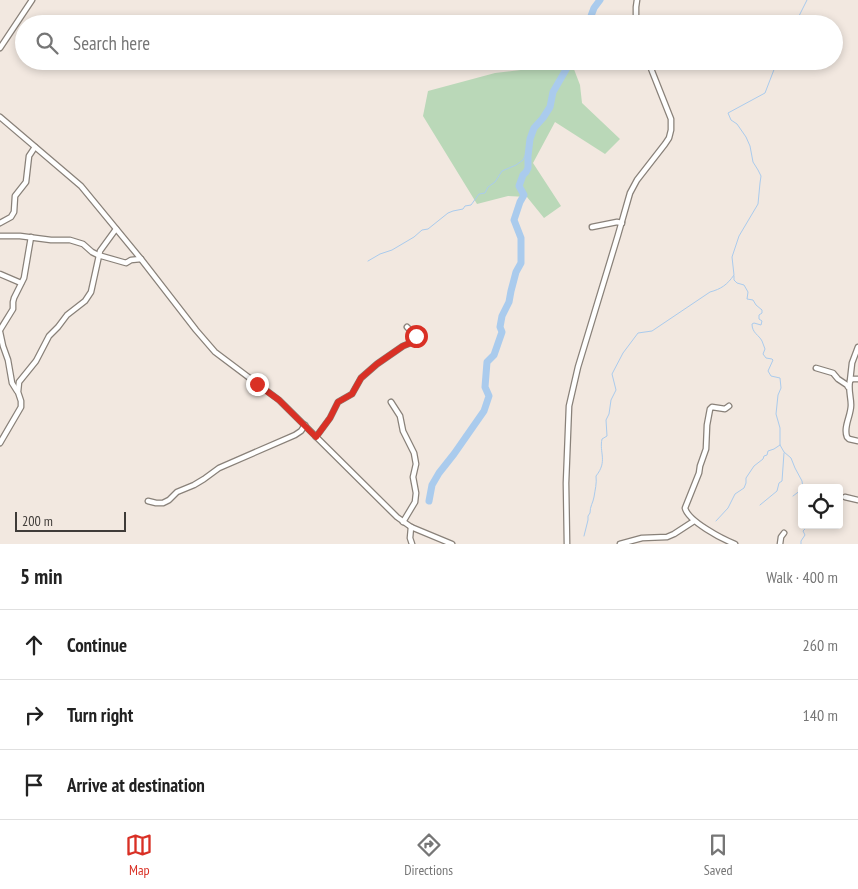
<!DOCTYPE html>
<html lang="en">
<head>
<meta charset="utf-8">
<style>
	:root { --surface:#fff; --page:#f6f6f6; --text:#222; --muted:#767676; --line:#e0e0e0; --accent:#d93025 }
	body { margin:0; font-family:"PT Sans Narrow",sans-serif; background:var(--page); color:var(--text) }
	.controls { position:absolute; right:15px; bottom:15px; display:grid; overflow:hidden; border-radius:5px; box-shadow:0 2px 8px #0003 }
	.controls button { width:45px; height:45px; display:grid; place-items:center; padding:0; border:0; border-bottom:1px solid var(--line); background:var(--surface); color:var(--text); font:25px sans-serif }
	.scale { position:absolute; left:15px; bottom:12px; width:111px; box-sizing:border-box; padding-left:5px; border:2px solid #3f3b38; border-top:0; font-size:14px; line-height:18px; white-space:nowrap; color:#3f3b38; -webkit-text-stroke:4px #f2e8e0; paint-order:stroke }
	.stop { position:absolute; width:15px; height:15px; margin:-11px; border:4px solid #d93025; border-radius:50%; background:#fff }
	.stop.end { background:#d93025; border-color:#fff; box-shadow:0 1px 5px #0008 }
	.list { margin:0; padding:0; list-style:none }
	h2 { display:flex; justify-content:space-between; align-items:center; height:65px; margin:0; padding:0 20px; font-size:21px }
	h2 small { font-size:16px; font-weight:400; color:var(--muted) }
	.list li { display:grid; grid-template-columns:32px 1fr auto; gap:15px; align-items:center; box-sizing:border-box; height:70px; padding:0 20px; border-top:1px solid var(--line) }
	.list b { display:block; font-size:19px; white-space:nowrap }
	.list em { font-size:16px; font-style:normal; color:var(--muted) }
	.icon { flex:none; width:28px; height:28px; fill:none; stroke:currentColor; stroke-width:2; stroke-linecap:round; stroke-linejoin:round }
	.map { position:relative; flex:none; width:858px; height:544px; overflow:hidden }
	.search { position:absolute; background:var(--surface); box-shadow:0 2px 8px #0003; left:15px; right:15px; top:15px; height:55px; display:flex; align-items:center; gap:12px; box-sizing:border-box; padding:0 18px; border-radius:28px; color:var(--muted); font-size:19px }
	.sheet { height:275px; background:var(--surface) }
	nav { display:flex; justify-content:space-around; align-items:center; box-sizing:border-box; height:70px; border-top:1px solid var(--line); background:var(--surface); font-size:14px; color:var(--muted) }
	nav a { display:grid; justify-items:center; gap:2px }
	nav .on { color:var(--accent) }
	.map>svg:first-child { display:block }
	.green { fill:#bad8b8 }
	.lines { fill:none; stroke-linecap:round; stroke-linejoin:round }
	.stream { stroke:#aacbed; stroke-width:1 }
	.river { stroke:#aacbed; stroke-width:7 }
	.minor-casing { stroke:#898179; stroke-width:7 }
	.minor { stroke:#fff; stroke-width:4.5 }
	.route { stroke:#d93025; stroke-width:6 }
</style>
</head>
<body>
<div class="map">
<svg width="858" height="544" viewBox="0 0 858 544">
	<rect width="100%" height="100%" fill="#f2e8e0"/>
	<polygon class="green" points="572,64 580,85 582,103 620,139 605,154 555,122 533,163 561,206 544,218 527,197 508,196 477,204 423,116 428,91 495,73"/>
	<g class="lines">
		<g class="stream">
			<polyline points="795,24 807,0"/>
			<polyline points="368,261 380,254 392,250 414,237 422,230 428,229 448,213 453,211 463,209 465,206 471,205 479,194 485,193 488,187 495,182 502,171 516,165 523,160 526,154 529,153"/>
			<path d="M734 276V280L737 283 744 285 748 292 747 299 753 300 756 305 762 310V313L759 315V319L762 321 761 325 754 323 752 324C752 333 759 335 762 341 763 344 764 346 765 349L763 354 766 358 772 359 773 360 768 371 771 376 780 378 781 388 778 395 776 414 780 428V445L784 452 791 458 795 468 802 481 803 488"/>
			<polyline points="793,496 801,490 801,488"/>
			<polyline points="760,505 777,491 779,483 782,481 784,453"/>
			<polyline points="716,521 728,508 735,494 744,488 746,483 746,478 754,466 763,459 764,456 767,455 768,451 774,449 780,445"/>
			<path d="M584 536 588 520V516L590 513C590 506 593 503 594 497 595 490 597 483 596 476 608 461 599 453 602 439L607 436 606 420 609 414 611 400 616 390 612 374 623 353 638 333 652 331 710 292C721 289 727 285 734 275L732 257 739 236 758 204 760 183 761 176 758 170 753 162 750 146 746 137 737 124 731 120 728 113 765 93 775 67 774 61"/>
			<polyline points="801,544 801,541 805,535 803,531 807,527 806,525"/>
		</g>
		<g class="river">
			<polyline points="588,24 594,8 600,0"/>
			<polyline points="429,501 432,485 439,473 454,454 484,411 489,396 485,387 487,362 494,355 502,332 500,327 502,316 509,302 511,291 516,272 521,263 521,238 514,220 520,202 524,195 519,186 523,175 526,172 528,168 528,156 530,139 534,128 543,118 550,107 553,92 571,61"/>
		</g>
		<defs>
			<g id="minor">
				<polyline points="636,24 636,7 637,0"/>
				<polyline points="0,48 32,0"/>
				<polyline points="0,117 81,186 141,259 196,330 215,352 279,400 397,517 411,527 452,544"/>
				<polyline points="0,223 11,217 14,212 15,196 26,182 29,156 35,147"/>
				<polyline points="592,227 617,222 622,223"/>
				<polyline points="0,236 20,236 51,240 70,240 83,244 92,252 98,255 126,263 131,260 141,259"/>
				<polyline points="0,274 21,283"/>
				<polyline points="0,330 13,309 13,302 14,298 24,278 31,237"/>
				<polyline points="0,332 3,346 8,360 12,383 17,391"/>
				<polyline points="816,368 833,373 838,379 847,385 848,387"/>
				<path d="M858 379H852L850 381C848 389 851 397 851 405 851 416 843 427 847 437L849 439 858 441"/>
				<polyline points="850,381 852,363 858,347"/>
				<polyline points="391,402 400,416 403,431 414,453 416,464 413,477 416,493 415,502 403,522"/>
				<path d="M729 406 725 409 712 407 710 409 707 425 706 449 700 466 699 473 685 508C688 521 722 539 735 544"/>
				<polyline points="316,437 330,418 338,402 352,394 361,378 377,364 403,346 413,342 416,338 416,336 407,327"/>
				<polyline points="0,443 21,407 21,401 18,392 19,382 36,361 49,336 58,327 67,315 85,301 91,292 100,251 116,229"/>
				<polyline points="845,497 858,500"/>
				<polyline points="148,501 156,503 163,503 169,500 177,492 194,485 204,479 219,468 295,435 301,431 305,425"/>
				<polyline points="411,527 410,538 412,544"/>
				<polyline points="567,544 566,483 569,406 578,367 618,235 630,193 637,180 665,144 669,138 671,130 671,119 648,61"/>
				<polyline points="620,544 642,538 667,537 674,534 694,521"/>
				<polyline points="780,544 781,537 784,533"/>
			</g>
		</defs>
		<use href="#minor" class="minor-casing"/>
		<use href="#minor" class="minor"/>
	</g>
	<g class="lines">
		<polyline class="route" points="257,384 279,400 316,437 330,418 338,402 352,394 361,378 377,364 403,346 413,342 416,338 416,336"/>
	</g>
</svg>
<div class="controls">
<button><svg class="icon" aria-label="locate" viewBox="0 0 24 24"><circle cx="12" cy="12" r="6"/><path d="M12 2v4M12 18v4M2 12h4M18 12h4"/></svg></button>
</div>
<div class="scale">200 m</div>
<div class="stop" style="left:416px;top:336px"></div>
<div class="stop end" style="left:257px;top:384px"></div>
<div class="search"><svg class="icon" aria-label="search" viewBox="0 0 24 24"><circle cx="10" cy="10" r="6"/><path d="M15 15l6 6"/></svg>Search here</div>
</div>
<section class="sheet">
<h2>5 min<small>Walk · 400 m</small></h2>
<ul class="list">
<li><svg class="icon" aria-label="ahead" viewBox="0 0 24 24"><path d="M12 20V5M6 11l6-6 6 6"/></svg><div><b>Continue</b></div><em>260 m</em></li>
<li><svg class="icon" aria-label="right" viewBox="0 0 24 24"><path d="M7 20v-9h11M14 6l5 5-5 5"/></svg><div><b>Turn right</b></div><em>140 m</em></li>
<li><svg class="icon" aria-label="arrive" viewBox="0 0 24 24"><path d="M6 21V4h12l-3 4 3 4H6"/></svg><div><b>Arrive at destination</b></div></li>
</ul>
</section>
<nav>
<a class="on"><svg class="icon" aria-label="map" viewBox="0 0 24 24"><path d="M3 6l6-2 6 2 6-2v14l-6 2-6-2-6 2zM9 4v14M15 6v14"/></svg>Map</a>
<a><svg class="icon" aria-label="directions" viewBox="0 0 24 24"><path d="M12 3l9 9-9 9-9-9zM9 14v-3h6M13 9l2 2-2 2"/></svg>Directions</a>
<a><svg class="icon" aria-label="saved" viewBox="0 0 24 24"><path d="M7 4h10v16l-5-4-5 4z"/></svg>Saved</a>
</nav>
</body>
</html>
